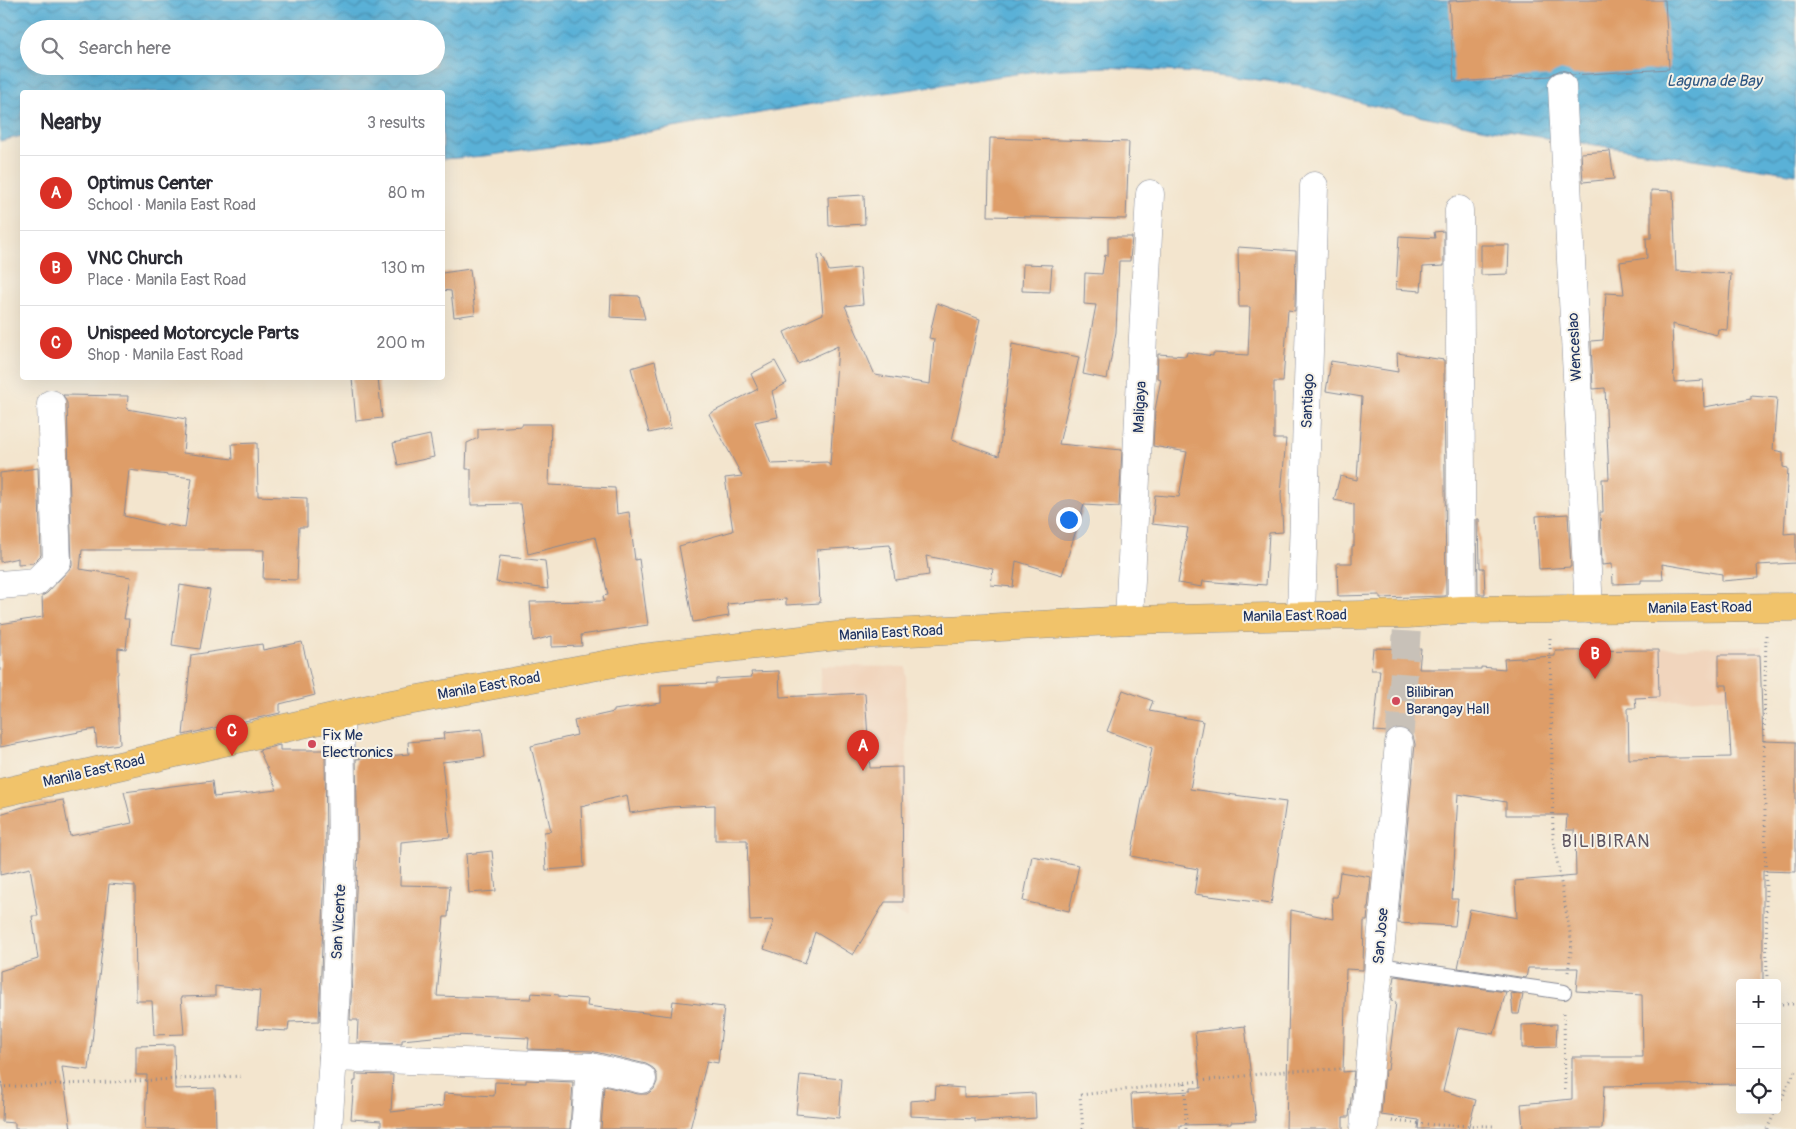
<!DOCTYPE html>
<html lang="en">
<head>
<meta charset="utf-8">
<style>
	:root { --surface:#fff; --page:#f2f2f3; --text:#2b2b33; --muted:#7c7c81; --line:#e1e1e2; --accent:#d93025 }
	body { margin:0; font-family:Pangolin,sans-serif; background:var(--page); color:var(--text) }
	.controls { position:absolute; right:15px; bottom:15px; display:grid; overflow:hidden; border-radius:5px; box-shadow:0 5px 20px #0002 }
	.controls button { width:45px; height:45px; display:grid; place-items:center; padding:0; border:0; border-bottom:1px solid var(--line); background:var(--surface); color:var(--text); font:25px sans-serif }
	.you { position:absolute; left:1068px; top:519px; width:18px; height:18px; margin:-12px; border:4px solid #fff; border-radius:50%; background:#1a73e8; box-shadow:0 0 0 8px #1a73e833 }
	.badge { display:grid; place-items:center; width:32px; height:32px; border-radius:50%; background:var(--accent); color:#fff; font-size:16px; font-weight:700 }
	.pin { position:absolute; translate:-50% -41px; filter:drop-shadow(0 1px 2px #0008) }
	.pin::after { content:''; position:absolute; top:26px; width:18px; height:15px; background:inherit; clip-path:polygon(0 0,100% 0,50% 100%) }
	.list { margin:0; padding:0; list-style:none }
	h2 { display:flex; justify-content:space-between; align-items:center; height:65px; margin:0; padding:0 20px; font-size:21px }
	h2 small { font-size:16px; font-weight:400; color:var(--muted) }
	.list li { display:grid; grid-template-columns:32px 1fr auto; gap:15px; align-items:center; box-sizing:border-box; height:75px; padding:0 20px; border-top:1px solid var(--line) }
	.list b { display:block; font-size:19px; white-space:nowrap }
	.list p { margin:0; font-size:16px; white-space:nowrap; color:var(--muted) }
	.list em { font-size:16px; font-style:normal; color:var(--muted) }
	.icon { flex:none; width:28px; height:28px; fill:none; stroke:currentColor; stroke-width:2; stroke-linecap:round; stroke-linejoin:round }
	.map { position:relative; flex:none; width:1796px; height:1129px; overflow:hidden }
	.search { position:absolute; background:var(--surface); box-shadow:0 5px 20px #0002; left:20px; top:20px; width:425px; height:55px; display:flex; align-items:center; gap:12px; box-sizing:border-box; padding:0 18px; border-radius:28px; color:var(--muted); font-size:19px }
	.panel { position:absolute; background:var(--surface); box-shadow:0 5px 20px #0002; left:20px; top:90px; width:425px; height:290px; border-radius:5px }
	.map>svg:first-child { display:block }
	.built { fill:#f1d5bd }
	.water { fill:url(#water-waves); stroke:#3a709a; fill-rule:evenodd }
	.building { fill:#de9d67; fill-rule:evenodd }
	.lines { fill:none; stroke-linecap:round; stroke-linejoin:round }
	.tertiary-tunnel { stroke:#c8c1b8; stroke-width:28; stroke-dasharray:28 14; stroke-linecap:butt }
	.service-casing { stroke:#878a96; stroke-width:16 }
	.minor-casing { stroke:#878a96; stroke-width:29 }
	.tertiary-casing { stroke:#878a96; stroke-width:29 }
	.primary-casing { stroke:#878a96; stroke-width:29 }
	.path { stroke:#878a96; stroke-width:3; stroke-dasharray:1 4; stroke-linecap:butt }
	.service { stroke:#fff; stroke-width:14 }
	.minor { stroke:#fff; stroke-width:28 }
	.tertiary { stroke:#fff; stroke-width:28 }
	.primary { stroke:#f1c36a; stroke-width:28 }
	.poi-dot { fill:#d1495b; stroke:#f7f3e8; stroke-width:2 }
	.labels { text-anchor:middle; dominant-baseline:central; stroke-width:4; stroke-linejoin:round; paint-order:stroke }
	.street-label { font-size:15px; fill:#1b2f5e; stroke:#f7f3e8 }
	.poi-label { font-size:15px; fill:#1b2f5e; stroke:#f7f3e8; text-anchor:start }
	.water-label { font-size:16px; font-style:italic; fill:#2e5682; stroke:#f7f3e8 }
	.quarter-label { font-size:18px; letter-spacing:1px; fill:#5f5661; stroke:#f7f3e8 }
</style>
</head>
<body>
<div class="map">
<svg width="1796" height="1129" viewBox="0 0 1796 1129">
	<defs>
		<pattern id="water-waves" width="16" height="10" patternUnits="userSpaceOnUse" patternTransform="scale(1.25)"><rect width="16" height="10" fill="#5ab1d7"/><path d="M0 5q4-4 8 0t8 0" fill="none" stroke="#4a90b2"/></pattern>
	</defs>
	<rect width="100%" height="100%" fill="#f7f3e8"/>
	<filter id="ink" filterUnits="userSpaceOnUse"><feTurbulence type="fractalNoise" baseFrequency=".02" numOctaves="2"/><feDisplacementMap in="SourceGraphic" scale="10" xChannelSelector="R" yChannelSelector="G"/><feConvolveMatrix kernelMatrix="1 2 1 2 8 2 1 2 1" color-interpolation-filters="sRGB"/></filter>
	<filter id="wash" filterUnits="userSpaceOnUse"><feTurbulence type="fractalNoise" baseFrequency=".0096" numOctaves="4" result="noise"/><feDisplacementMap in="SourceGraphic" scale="20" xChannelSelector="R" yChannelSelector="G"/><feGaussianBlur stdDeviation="1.12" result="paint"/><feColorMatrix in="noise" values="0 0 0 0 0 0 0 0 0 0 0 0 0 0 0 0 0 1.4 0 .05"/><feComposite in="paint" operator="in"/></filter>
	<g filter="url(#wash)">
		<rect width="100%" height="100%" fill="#f3e5ce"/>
		<g class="built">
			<polygon points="1763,646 1762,696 1637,702 1636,649"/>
			<polygon points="821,666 906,667 908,919 819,875"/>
		</g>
		<path class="water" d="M0 0H1796V174L1492 130 1369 105 1299 85 1210 74 1107 67 1043 70 824 102 609 139 484 156 443 159 442 92H22V136L0 141ZM29 29H436V66H29Z"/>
		<g id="blocks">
			<g class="building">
				<polygon points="1472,0 1665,0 1669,69 1572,75 1569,72 1561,70 1554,73 1550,76 1454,82 1449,1"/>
				<polygon points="990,138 1129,142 1126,219 988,216"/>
				<polygon points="1610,151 1614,179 1583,182 1581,153"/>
				<polygon points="1651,190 1673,191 1676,271 1731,274 1727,330 1718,329 1717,335 1672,324 1674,382 1703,380 1704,407 1751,399 1751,396 1777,398 1773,450 1783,452 1783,467 1788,468 1784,534 1796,533 1796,563 1757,565 1758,578 1722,581 1722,574 1662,564 1663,580 1641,580 1641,583 1613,584 1612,564 1602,565 1600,512 1603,512 1602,479 1609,479 1605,388 1593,389 1591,341 1603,340 1606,293 1624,294 1620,262 1647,258 1646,238 1651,238"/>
				<polygon points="864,195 865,224 829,226 828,197"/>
				<polygon points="1444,231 1444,266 1423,267 1421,291 1396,289 1399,236 1435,238 1434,232"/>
				<polygon points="1108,237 1132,237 1130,261 1119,261 1116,332 1107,379 1083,374 1096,305 1084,304 1085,273 1102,274 1105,255 1108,256"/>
				<polygon points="1481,245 1509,245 1508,274 1481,275"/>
				<polygon points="1238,247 1296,251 1295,311 1288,310 1283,382 1274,382 1274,439 1286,439 1281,494 1283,532 1269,533 1266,585 1239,583 1239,584 1203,581 1202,587 1178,583 1188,528 1152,524 1155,495 1179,497 1187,452 1153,446 1155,410 1161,379 1157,378 1158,354 1186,356 1187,352 1213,356 1213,353 1248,355 1250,307 1239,307"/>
				<polygon points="822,254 829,271 860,268 863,304 845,306 875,375 930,384 934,339 929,338 937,303 980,319 952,440 999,456 1012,344 1079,357 1059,444 1122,450 1119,507 1084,505 1062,575 1016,561 1013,587 991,585 993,569 926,556 929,575 895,580 890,545 817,550 820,603 786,605 786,599 727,604 729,616 693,622 679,546 733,531 725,478 742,476 709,414 758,389 751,374 775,361 787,383 772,391 778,417 755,422 771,464 827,462 830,466 838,346 798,364 784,332 823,314 818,255"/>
				<polygon points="1023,264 1052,265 1050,292 1022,291"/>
				<polygon points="470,269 475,314 454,317 451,291 442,290 442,273"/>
				<polygon points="611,295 639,296 645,319 610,317"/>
				<polygon points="1397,353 1444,360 1446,596 1380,598 1380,595 1338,596 1337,563 1352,563 1352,546 1354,546 1354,504 1334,500 1340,476 1357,480 1362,397 1326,391 1331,361 1398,372"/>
				<polygon points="655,361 671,428 649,433 631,368"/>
				<polygon points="352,378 378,378 382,418 356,421"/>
				<path d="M63 395 128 396 127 409 186 419 183 453 233 459 232 444 257 443 258 496 307 498V527H299L297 580 263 579 264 550H82L80 569 131 577 124 619H129L126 649 118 648V674H117L120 744 97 747 95 729 0 747V624L43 617 42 596 47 593 72 566 67 403ZM129 470 192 478 185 528 167 524V526L124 516Z"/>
				<polygon points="522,424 551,424 549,485 615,488 617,514 629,512 635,560 639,559 648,625 581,635 582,646 552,647 552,636 533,641 530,602 604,601 603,596 608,595 595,537 528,554 521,504 471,505 471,469 466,469 467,443 478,438 478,429 522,426"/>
				<polygon points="430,435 434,457 398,465 393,443"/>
				<polygon points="38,468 41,555 33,563 18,564 18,558 0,562 0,473"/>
				<polygon points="1568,514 1571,567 1539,569 1536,516"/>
				<polygon points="1477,519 1479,519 1480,568 1484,568 1485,594 1478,594"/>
				<polygon points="500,556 545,561 548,589 496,582"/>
				<polygon points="180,585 210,590 200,649 172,645"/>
				<polygon points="302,642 315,695 280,704 280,713 183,735 191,655 262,644 263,650"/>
				<polygon points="1373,648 1421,649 1419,669 1481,669 1481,667 1505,669 1504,659 1555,656 1555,651 1658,650 1659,697 1635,698 1636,708 1628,708 1629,759 1731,757 1727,685 1719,685 1719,655 1760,655 1763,741 1796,742 1796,872 1763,871 1763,983 1740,983 1740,1084 1604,1086 1602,1129 1523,1129 1521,1104 1572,1099 1572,1057 1643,1057 1642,995 1576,991 1578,968 1528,968 1526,978 1458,968 1470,909 1517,918 1515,881 1576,876 1575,830 1566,830 1567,815 1506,815 1506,802 1458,794 1452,899 1458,899 1455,926 1398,923 1415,744 1413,736 1408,730 1401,728 1393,729 1388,732 1374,731 1380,670 1371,670"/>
				<polygon points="779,671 780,697 865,693 870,768 902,767 903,902 885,902 853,955 815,932 805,963 764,949 774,920 750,921 747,840 715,840 715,805 668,807 630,813 627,795 581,806 584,867 546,870 544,832 551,831 531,746 577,735 574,721 614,712 614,710 661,703 661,685 716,683 716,679 752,677 751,672"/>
				<polygon points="1123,690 1153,701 1149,711 1203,721 1190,789 1286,802 1271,904 1194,894 1198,869 1131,856 1152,748 1107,731"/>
				<polygon points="482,729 485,757 442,762 450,837 401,842 400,885 450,886 448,917 444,917 437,996 531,999 532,993 559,995 559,997 588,999 587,1006 671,1016 673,1001 724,1007 718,1063 707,1061 690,1129 601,1129 604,1086 638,1094 647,1094 654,1089 657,1082 657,1075 653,1068 646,1064 591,1051 528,1049 529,1038 453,1035 402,1040 402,1044 357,1042 358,1020 350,1020 358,849 356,759 409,754 408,742 444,739 443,733"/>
				<polygon points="280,745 280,750 325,750 326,848 319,1021 289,1022 288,1031 257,1029 260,991 215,986 215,996 181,997 184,1034 154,1035 152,1001 136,1001 135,886 109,884 89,1070 62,1067 71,1129 15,1129 15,1123 2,1122 3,1091 0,1074 0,971 38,959 32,916 38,916 30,868 0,875 0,814 23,807 63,800 70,836 132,823 124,792 212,781 214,797 277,790 259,750"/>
				<polygon points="492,851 496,891 469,893 466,854"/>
				<polygon points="1032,856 1079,865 1069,911 1023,901"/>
				<polygon points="1340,872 1371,877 1367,921 1364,921 1363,970 1346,969 1343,1072 1354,1071 1349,1117 1343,1117 1343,1129 1286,1129 1291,910 1333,919 1332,897 1337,897"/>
				<polygon points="1395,976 1506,992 1494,1034 1458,1028 1443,1091 1476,1100 1468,1129 1418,1129 1419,1120 1381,1115 1385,1070 1388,1070 1396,1002 1391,1001"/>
				<polygon points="1511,993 1523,995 1519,1014 1513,1014"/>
				<polygon points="1557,1024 1556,1047 1522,1048 1522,1025"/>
				<polygon points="1245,1026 1256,1121 1231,1122 1231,1124 1180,1125 1180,1129 1133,1129 1131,1094 1191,1091 1191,1088 1201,1088 1195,1032"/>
				<polygon points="174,1045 175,1089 215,1088 216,1129 145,1129 147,1075 136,1075 136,1046"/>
				<polygon points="356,1074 393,1075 391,1112 443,1106 444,1093 494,1096 495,1082 526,1083 526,1080 573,1082 570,1129 381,1129 381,1121 351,1119 354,1081 356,1081"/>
				<polygon points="800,1075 842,1079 839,1118 796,1114"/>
				<polygon points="936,1086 964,1088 964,1097 1035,1093 1036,1118 975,1122 975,1119 910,1116 910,1101 935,1099"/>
			</g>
		</g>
	</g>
	<g filter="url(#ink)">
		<use href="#blocks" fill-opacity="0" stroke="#878a96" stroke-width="1"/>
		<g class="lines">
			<polyline class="tertiary-tunnel" points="1399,743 1408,614"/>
			<defs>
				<polyline id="service" points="1379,965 1564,992"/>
				<g id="minor">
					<polyline points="1562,86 1589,609"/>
					<polyline points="1459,210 1462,610"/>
					<polyline points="0,585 36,582 57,561 51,404"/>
					<polyline points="1301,615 1314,186"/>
					<polyline points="1129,620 1150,194"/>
					<polyline points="333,1057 590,1067 642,1079"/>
					<polyline points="328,1129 333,1057 342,848 340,715"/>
					<polyline points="585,1129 590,1067"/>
				</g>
				<polyline id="tertiary" points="1364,1129 1399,743"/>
				<polyline id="primary" points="0,793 386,705 641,658 837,636 1129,620 1408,614 1462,610 1796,607"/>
			</defs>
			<use href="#service" class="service-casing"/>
			<use href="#minor" class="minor-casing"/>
			<use href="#tertiary" class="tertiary-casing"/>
			<use href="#primary" class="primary-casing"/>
			<g class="path">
				<polyline points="1766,635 1764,732 1767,983"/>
				<polyline points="1550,638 1553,838 1572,944 1568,972"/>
				<polyline points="1777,1004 1796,1004"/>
				<polyline points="1564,1013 1565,1092"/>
				<polyline points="1185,1083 1186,1129"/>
				<polyline points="0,1087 244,1076"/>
				<polyline points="1777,1108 1796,1069"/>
				<polyline points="1392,1121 1435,1125 1494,1126"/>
				<polyline points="1083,1129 1080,1095 1286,1071 1342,1069"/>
				<polyline points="1767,1129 1776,1110"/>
			</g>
			<use href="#service" class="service"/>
			<use href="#minor" class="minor"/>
			<use href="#tertiary" class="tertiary"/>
			<use href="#primary" class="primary"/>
		</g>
	</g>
	<g class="poi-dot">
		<circle cx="1396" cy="701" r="5"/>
		<circle cx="312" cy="744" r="5"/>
	</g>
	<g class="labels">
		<g class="street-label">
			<text transform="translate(1575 347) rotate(-93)">Wenceslao</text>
			<text transform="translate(1308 401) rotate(-88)">Santiago</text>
			<text transform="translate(1140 407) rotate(-87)">Maligaya</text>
			<text transform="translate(1700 608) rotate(-1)">Manila East Road</text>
			<text transform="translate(1295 616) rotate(-1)">Manila East Road</text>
			<text transform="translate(891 633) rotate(-3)">Manila East Road</text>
			<text transform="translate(489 686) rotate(-10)">Manila East Road</text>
			<text transform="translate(94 771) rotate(-13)">Manila East Road</text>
			<text transform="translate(339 922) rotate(-87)">San Vicente</text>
			<text transform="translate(1381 936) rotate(-85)">San Jose</text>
		</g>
		<g class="poi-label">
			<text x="1406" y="692">Bilibiran<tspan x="1406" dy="17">Barangay Hall</tspan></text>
			<text x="322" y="735">Fix Me<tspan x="322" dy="17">Electronics</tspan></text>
		</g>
		<g class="water-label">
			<text x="1714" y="81">Laguna de Bay</text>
		</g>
		<g class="quarter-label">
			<text x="1606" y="841">BILIBIRAN</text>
		</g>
	</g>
</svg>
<div class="controls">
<button>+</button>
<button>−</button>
<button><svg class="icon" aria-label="locate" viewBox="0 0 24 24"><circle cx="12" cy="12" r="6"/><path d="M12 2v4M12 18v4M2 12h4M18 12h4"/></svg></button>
</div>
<div class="you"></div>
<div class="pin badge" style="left:863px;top:771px">A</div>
<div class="pin badge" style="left:1595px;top:679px">B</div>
<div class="pin badge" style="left:232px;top:756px">C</div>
<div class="search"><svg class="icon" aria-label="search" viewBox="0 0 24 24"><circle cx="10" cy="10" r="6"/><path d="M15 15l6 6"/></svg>Search here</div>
<section class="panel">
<h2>Nearby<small>3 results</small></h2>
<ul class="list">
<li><span class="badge">A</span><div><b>Optimus Center</b><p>School · Manila East Road</p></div><em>80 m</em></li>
<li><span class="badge">B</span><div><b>VNC Church</b><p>Place · Manila East Road</p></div><em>130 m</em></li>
<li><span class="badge">C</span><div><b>Unispeed Motorcycle Parts</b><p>Shop · Manila East Road</p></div><em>200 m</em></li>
</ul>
</section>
</div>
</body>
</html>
